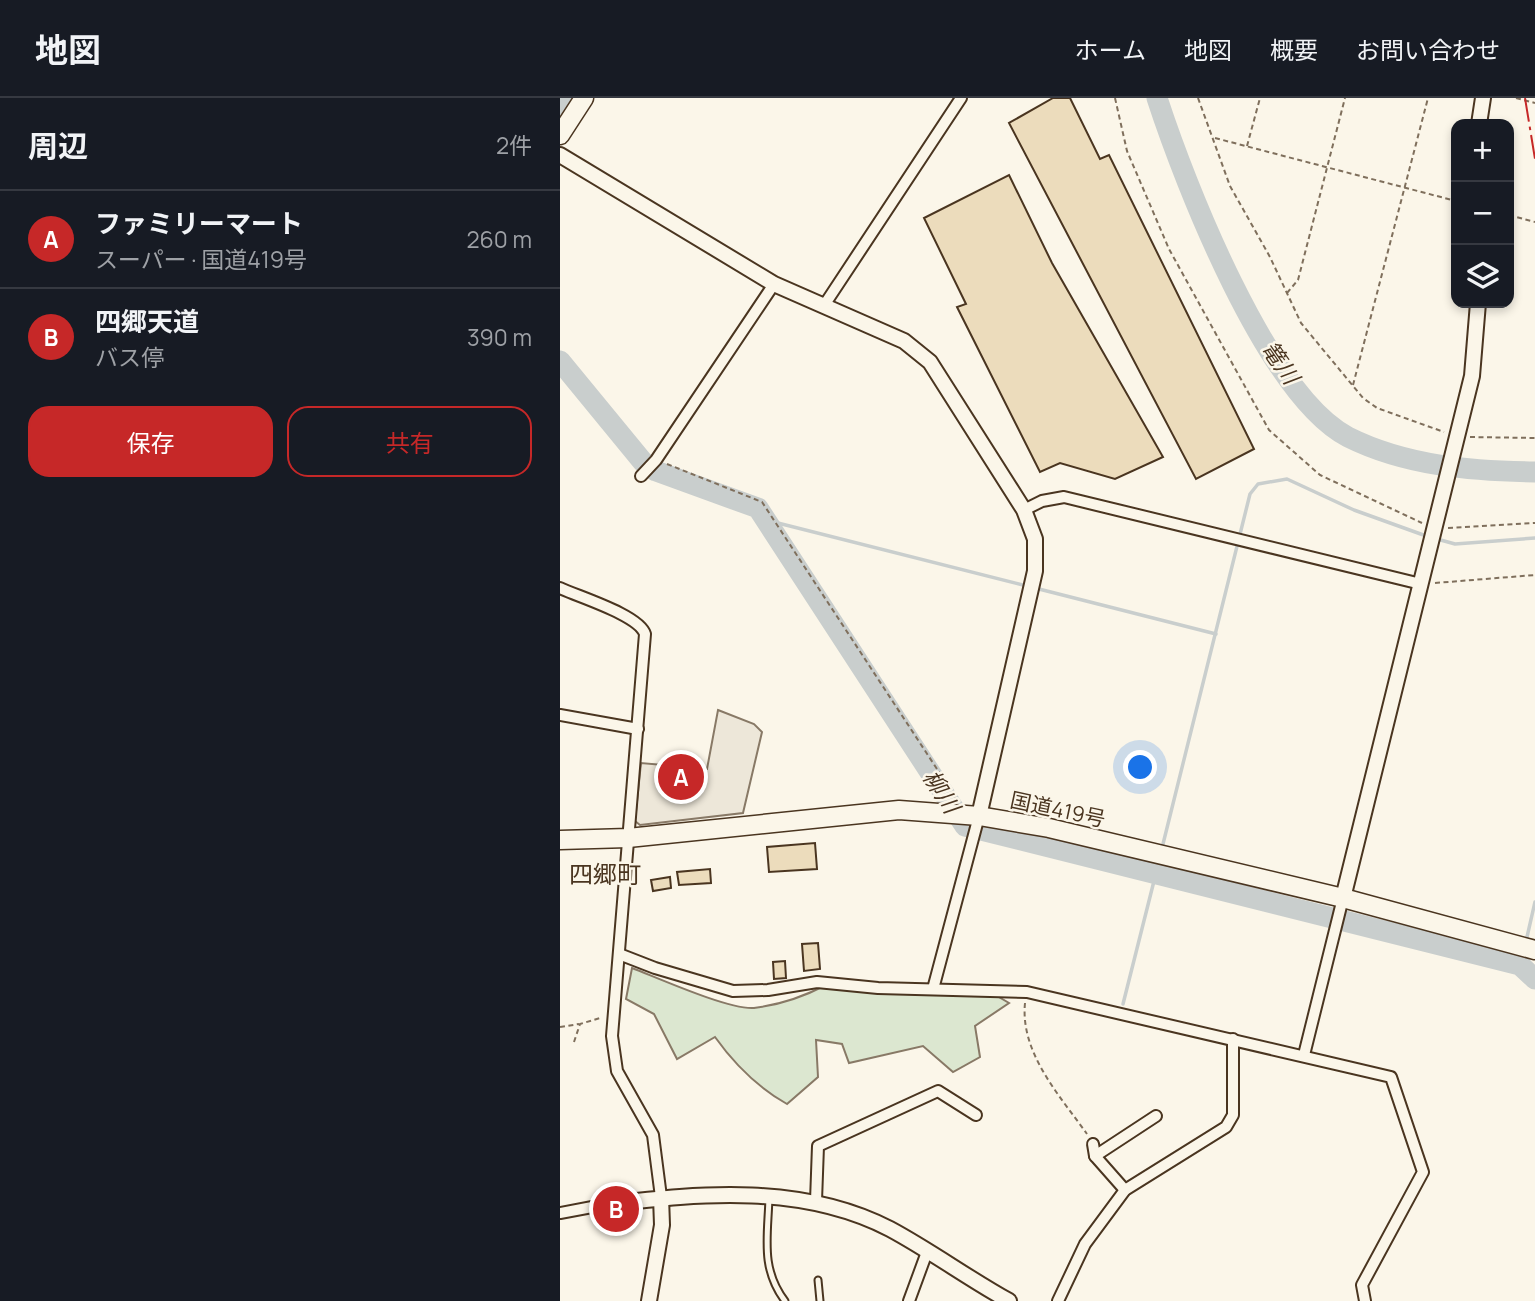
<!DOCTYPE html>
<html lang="ja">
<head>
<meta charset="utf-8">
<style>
	:root { --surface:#171b24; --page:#242831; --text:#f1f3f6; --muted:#9ea1a6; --line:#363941; --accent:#c62828 }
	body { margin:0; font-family:Manrope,"Noto Sans JP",sans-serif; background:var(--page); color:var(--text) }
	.controls { position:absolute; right:21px; top:21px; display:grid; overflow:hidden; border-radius:14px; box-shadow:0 4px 10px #0003 }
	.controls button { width:63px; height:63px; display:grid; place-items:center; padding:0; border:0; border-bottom:2px solid var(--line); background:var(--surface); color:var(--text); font:35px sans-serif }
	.you { position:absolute; left:581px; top:670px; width:24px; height:24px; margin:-18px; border:5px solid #fff; border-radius:50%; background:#1a73e8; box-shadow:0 0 0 10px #1a73e833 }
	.badge { display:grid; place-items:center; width:46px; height:46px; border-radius:50%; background:var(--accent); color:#fff; font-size:23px; font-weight:700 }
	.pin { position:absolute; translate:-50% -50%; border:4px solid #fff; box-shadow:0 2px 7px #0006 }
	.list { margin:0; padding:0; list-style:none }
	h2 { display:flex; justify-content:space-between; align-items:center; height:91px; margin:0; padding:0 28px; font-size:30px }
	h2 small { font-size:23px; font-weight:400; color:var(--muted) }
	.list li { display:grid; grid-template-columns:46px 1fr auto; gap:21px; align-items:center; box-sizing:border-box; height:98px; padding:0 28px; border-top:2px solid var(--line) }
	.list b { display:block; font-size:26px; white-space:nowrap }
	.list p { margin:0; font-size:23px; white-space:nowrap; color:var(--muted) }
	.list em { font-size:23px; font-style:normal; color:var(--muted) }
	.actions { display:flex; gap:14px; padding:21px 28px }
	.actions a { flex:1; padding:16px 0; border:2px solid var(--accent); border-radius:21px; text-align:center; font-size:24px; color:var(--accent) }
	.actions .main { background:var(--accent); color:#fff }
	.icon { flex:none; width:38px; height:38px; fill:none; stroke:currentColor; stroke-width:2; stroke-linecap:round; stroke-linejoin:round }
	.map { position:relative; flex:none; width:975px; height:1203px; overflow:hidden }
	header { display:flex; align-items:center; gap:42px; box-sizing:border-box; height:98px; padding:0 35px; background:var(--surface); border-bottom:2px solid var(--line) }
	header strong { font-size:33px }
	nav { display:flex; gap:38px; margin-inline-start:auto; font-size:24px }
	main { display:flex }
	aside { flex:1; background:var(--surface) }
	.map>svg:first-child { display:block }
	.green { fill:#dce7d0; stroke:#887966; stroke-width:2 }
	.parking { fill:#ede7d9; stroke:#887966; stroke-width:2 }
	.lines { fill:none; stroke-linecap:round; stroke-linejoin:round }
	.stream { stroke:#c9cecd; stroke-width:3.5 }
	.river { stroke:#c9cecd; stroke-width:21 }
	.building { fill:#ecdcbc; stroke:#4a3520; stroke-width:2 }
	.service-casing { stroke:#4a3520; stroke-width:9 }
	.minor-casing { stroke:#4a3520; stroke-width:14 }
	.tertiary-casing { stroke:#4a3520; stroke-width:18 }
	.primary-casing { stroke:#4a3520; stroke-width:21 }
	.trunk-casing { stroke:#4a3520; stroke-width:21 }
	.path { stroke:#7f6f5c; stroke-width:2; stroke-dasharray:5 3.5; stroke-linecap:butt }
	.service { stroke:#fbf6e9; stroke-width:5 }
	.minor { stroke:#fbf6e9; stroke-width:10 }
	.tertiary { stroke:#fbf6e9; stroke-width:14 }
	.primary { stroke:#fbf6e9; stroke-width:18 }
	.trunk { stroke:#fbf6e9; stroke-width:18 }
	.power { stroke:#c62828; stroke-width:2; stroke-dasharray:24 5 3.5 5; stroke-linecap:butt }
	.labels { text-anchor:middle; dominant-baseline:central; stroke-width:5; stroke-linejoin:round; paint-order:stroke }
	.street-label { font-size:21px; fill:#4a3520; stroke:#fbf6e9 }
	.water-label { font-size:23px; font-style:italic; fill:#4a3520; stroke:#fbf6e9 }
	.quarter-label { font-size:24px; fill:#4a3520; stroke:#fbf6e9 }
</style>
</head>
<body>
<header>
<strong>地図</strong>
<nav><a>ホーム</a><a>地図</a><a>概要</a><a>お問い合わせ</a></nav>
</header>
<main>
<aside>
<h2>周辺<small>2件</small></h2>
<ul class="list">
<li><span class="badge">A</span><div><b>ファミリーマート</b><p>スーパー · 国道419号</p></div><em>260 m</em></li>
<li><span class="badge">B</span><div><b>四郷天道</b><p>バス停</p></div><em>390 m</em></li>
</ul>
<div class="actions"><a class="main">保存</a><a>共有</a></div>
</aside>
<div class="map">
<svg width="975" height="1203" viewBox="0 0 975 1203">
	<rect width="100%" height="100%" fill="#fbf6e9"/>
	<path class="green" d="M72 870C98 880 169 912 194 910 218 907 245 898 266 887L437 898 449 905 415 928 420 959 393 974 363 948 289 965 282 946 256 942 258 979 227 1006C197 989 175 967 155 939L117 961 94 916 66 901Z"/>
	<polygon class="parking" points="158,612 194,626 202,634 183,715 80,727 75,723 81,665 147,671"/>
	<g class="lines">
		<g class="stream">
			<polyline points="206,422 467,488"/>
			<polyline points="877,441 895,446 975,440"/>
			<polyline points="475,490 656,536"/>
			<polyline points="603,746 690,396 698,386 727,381 794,412 869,439"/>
			<polyline points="967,839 975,804"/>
			<polyline points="563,906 594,783"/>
		</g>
		<g class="river">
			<path d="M597 0C625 86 707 297 788 339 846 368 912 373 975 374"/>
			<polyline points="0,8 5,0"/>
			<polyline points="0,263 83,364 96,373 198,410 405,728 960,867 975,881"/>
		</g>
	</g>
	<g class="building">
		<polygon points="493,0 510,0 540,61 549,57 694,351 636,381 449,25"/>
		<polygon points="449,77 492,165 603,359 555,381 500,365 480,374 397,209 406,206 364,120"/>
		<polygon points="105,669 139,672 138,689 104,687"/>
		<polygon points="255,745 257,771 209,774 207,749"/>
		<polygon points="150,771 151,785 119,787 117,774"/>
		<polygon points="110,779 111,790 93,793 91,782"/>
		<polygon points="258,845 260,871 244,873 242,846"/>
		<polygon points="225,863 226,880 214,881 213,864"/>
	</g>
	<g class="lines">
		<defs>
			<g id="service">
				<path d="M209 1099C208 1138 200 1170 225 1203"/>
				<polyline points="258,1182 260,1203"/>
			</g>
			<g id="minor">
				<polyline points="263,209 401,0"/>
				<polyline points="81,378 96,362 214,186"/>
				<polyline points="464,412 482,403 504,399 861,486"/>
				<path d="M0 490C19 499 79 517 85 536L52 938 57 973 93 1037 101 1099"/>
				<polyline points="0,617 78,631"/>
				<polyline points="59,856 95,870 173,893 208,892 257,884 318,890 467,894 831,979 863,1074 802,1187 805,1203"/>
				<polyline points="373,891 419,718"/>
				<polyline points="744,957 783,800"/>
				<polyline points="533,1046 535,1058 565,1092"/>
				<polyline points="535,1058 596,1018"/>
				<polyline points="256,1103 258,1048 378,993 416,1017"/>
				<polyline points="0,1115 48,1106"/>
				<polyline points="349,1203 367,1154"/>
				<polyline points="498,1203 525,1146 565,1092 666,1029 673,1017 673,941"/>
			</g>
			<g id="tertiary">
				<polyline points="919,26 923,0"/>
				<polyline points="0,57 214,186 344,243 370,264 464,412 475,441 475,473 419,718"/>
				<polyline points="783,800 912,278 918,205"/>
				<path d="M48 1106C143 1095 243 1086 330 1131 371 1153 409 1181 449 1203"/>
				<polyline points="89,1203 102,1127 101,1099"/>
			</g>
			<polyline id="primary" points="0,37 24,0"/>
			<polyline id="trunk" points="0,742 68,740 339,712 419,718 489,730 783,800 975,852"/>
		</defs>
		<use href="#service" class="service-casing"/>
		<use href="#minor" class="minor-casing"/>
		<use href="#tertiary" class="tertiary-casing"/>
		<use href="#primary" class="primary-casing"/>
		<use href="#trunk" class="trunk-casing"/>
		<g class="path">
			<polyline points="555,0 567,53 609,151 709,332 760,377 862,425"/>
			<polyline points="638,0 670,88 710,159 741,225 803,300 817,310 884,334"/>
			<polyline points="956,0 975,5"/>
			<polyline points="655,40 896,103"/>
			<polyline points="687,48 700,0"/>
			<polyline points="949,117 975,124"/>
			<polyline points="727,195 738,182 785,0"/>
			<polyline points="793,287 868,0"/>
			<polyline points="910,339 975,340"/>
			<polyline points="107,366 202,404 396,700"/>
			<polyline points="888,430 975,425"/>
			<polyline points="875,485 975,477"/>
			<path d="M465 905C460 955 500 998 527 1036"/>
			<polyline points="0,929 19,926"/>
			<polyline points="14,944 20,926 40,920"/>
		</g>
		<use href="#service" class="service"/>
		<use href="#minor" class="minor"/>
		<use href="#tertiary" class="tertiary"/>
		<use href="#primary" class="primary"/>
		<use href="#trunk" class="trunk"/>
		<polyline class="power" points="965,0 975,61"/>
	</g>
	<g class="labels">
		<g class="street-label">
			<text transform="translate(498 711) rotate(12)">国道419号</text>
		</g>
		<g class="water-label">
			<text transform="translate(721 264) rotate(55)">篭川</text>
			<text transform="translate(382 693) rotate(57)">柳川</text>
		</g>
		<g class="quarter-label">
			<text x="45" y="775">四郷町</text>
		</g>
	</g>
</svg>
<div class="controls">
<button>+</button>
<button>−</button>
<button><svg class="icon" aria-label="layers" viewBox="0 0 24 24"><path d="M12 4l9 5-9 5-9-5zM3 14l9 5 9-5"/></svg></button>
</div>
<div class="you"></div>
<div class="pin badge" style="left:121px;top:679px">A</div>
<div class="pin badge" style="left:56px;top:1111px">B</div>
</div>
</main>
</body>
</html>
